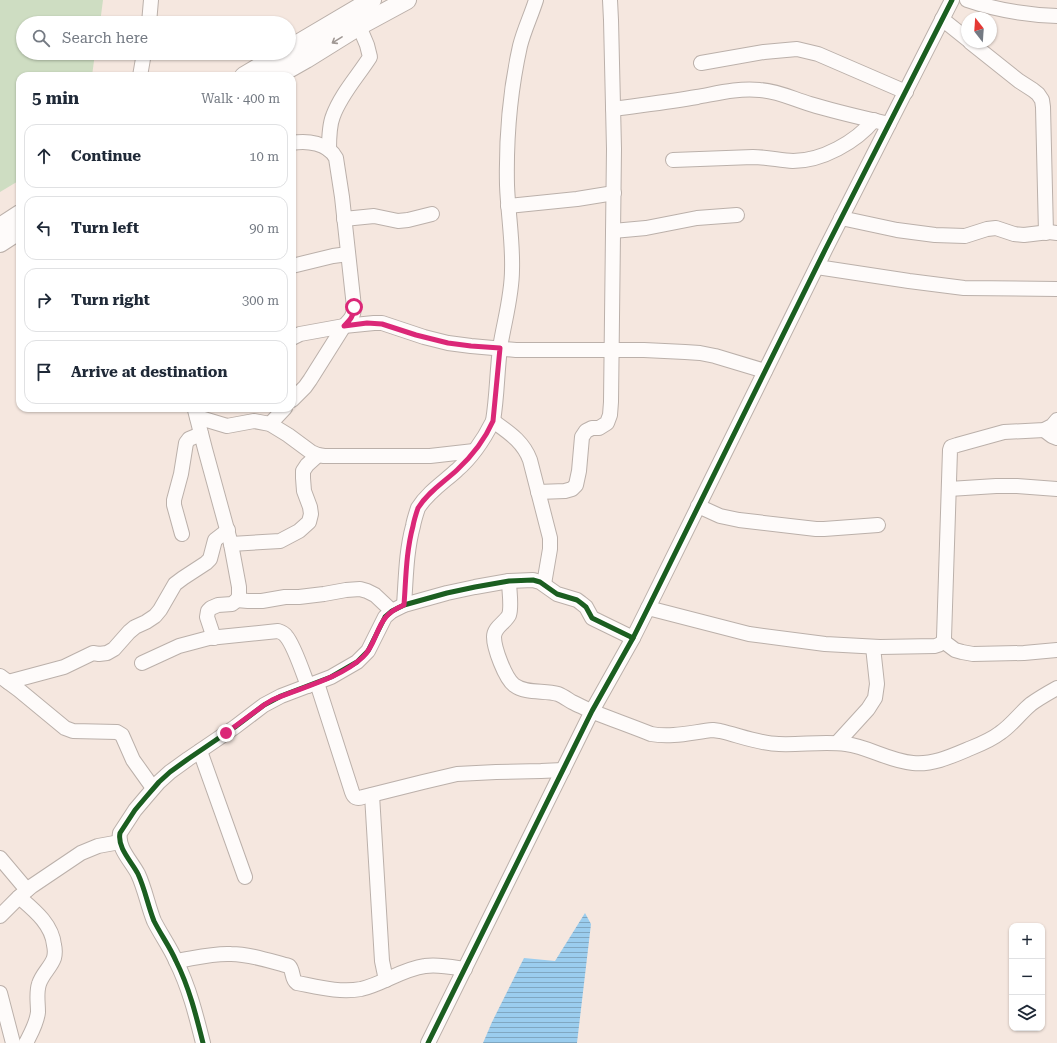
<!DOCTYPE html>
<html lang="en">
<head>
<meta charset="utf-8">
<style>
	:root { --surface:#fff; --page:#f2f2f3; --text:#1f2937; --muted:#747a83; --line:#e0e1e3 }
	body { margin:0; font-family:"Roboto Serif",serif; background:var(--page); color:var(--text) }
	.controls { position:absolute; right:12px; bottom:12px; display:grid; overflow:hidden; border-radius:8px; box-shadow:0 1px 3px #0004 }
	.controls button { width:36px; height:36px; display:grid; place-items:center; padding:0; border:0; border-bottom:1px solid var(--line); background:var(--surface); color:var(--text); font:20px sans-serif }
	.compass { position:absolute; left:961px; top:12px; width:36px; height:36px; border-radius:50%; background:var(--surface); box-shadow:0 1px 3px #0004; rotate:343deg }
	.stop { position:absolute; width:12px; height:12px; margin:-9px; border:3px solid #db2777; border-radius:50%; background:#fff }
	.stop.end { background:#db2777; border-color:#fff; box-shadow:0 1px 4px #0008 }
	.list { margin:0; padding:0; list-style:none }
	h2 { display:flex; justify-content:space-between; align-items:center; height:52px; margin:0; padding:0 16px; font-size:17px }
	h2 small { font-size:13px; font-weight:400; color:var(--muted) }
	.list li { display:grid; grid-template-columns:26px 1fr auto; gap:12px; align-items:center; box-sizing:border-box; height:64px; margin:0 8px 8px; padding:0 8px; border:1px solid var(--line); border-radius:12px }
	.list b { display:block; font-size:15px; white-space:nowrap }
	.list em { font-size:13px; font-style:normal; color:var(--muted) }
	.icon { flex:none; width:22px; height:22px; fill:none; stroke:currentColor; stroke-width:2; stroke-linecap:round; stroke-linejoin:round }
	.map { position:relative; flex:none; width:1057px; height:1043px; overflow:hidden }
	.search { position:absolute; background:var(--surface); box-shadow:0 1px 3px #0004; left:16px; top:16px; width:280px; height:44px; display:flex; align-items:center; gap:10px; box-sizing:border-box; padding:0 14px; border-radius:22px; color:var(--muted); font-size:15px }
	.panel { position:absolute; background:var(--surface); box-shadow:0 1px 3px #0004; left:16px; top:72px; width:280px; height:340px; border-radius:12px }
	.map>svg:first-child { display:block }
	.grass { fill:#ceddc2 }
	.water { fill:url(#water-rules) }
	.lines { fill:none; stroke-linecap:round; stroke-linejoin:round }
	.minor-casing { stroke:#bbb0aa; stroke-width:16 }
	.major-casing { stroke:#bbb0aa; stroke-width:20 }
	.minor { stroke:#fefbfa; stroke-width:14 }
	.major { stroke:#fefbfa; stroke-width:18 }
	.cycleway-casing { stroke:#fff; stroke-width:8 }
	.cycleway { stroke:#1b5e20; stroke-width:5 }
	.oneway { stroke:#a09894 }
	.route { stroke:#db2777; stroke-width:5 }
</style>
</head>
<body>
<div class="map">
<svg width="1057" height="1043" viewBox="0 0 1057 1043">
	<defs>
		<pattern id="water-rules" width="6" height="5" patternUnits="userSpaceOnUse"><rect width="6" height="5" fill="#9bcdee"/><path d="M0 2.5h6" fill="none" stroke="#80a7c1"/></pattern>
	</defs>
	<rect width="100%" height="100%" fill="#f5e7df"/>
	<polygon class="grass" points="0,0 103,0 100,23 23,23 23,53 95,53 92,76 20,76 20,180 0,192"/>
	<polygon class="water" points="585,913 591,924 577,1043 483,1043 492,1022 524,958 555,961"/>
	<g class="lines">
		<defs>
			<g id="minor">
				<path d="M967 0C996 10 1027 15 1057 16"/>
				<polyline points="942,19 967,39"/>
				<polyline points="149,23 151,0"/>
				<polyline points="970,42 1019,81 1033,90 1038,94 1042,100 1043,107 1046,233"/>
				<polyline points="701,63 764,52 797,49 818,54 906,92"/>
				<polyline points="140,76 144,53"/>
				<path d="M613 109C641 105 669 102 697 97 719 93 737 88 760 90 778 91 793 99 810 104 836 112 863 118 889 124"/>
				<path d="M292 143C307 140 328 143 336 158L342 197 354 307C354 316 350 320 344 326L310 380 305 387 292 400"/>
				<path d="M329 150C329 139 329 126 333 116 341 94 358 76 370 57L367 45 359 26"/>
				<path d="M673 160 753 157C766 157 779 160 793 161 822 161 856 142 874 120"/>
				<polyline points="508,206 577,199 614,193"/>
				<polyline points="841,218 897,230 935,235 965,236 987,229 996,228 1014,234 1024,235 1049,232 1057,233"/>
				<polyline points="344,219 374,216 398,221 408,220 432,214"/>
				<polyline points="613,231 646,228 697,218 737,215"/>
				<polyline points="292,266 333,256 348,254"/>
				<polyline points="817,267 909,281 964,288 1057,289"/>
				<polyline points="292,338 300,334 344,326 374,323 382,323 424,337 448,343 471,346 516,350 644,350 685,352 700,353 715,356 765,371"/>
				<polyline points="195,410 205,449 231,544 239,587 239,596 237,600 232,604 218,605 211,608 208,611 207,617 214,638"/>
				<polyline points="197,417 227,426 254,421 270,424 288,435 311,452 318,455 324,456 430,456 474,451"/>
				<path d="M493 421C508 432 523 441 530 460L550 538V549L544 584"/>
				<polyline points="270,424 285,408"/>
				<polyline points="1044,430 1052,436 1057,438"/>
				<polyline points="949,489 996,486 1017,486 1057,489"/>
				<polyline points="538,492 565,491 572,489 576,485 579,471 582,437 586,431 592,428 599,428 607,423 610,415 611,402 614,149 611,20 610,0"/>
				<polyline points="698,506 720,516 739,520 816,529 824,529 878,525"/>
				<polyline points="182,534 174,505 174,500 181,474 186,443 189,439 201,434"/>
				<polyline points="231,544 280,541 299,531 309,522 311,514 310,507 304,491 303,478 303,471 307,465 318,455"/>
				<path d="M509 581C509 590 512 607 509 615 505 623 494 627 494 637 494 648 505 678 514 685 526 694 544 690 558 694 563 696 567 699 572 702 578 705 585 708 591 711 611 719 631 726 651 734 672 738 693 732 713 730L720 731C738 735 760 744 779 744 801 745 824 741 846 744 869 747 889 761 913 763 933 765 952 756 971 748 981 744 991 740 1000 733 1012 725 1020 713 1031 704 1039 698 1048 693 1057 688"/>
				<polyline points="237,600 248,601 262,601 285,597 299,597 324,594 346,590 360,589 367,591 375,595 392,611"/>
				<path d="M404 605C406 578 406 552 413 526 414 520 416 514 418 508 428 492 444 482 457 470 472 457 484 439 493 421 497 397 497 372 500 348 504 322 512 296 512 270 513 242 508 213 507 185 506 139 510 91 520 46 524 30 531 16 536 0"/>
				<path d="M648 608 749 634 825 644 880 647 935 646C940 645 943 643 944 638L950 450 951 447 957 445 1004 432 1044 430 1052 426 1057 420"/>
				<polyline points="943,641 955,650 962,652 973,654 1024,653 1057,650"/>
				<path d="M142 663 179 646 209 638 278 631C281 632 284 633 286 636 294 645 303 673 308 686"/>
				<polyline points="0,676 19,690 65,728 73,731 117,732 122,735 133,760 153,788"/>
				<polyline points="8,682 64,667 93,653 99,654 107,653 114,649 129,632 135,627 146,622 155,616 160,610 175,584 183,578 206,563 210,559 215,540 228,530"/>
				<path d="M317 683 352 792C354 798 357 799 363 797L423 782 457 774 496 772 541 771 563 770"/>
				<polyline points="837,743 868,709 875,698 877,684 873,647"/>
				<polyline points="200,751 245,877"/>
				<polyline points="372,795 382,961 386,980"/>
				<polyline points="0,858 27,890"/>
				<path d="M19 897C34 910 52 924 54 945 55 949 55 954 54 958 51 967 42 974 39 984 36 993 38 1002 38 1012 37 1023 31 1033 26 1043"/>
				<polyline points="0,916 19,897 32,886 81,853 98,846 120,842"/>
				<path d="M176 961C195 958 213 953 231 954 250 954 270 961 289 966 294 971 291 979 297 983 318 987 340 993 361 989 383 984 402 969 425 966 438 964 452 967 465 969"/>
				<polyline points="0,993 13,1043"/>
				<path d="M203 1043C196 1015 189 987 176 961 170 947 161 935 154 921 148 906 145 889 138 874 132 862 117 848 120 833L135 810 146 797 159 782 170 772 188 759 235 727 264 705 281 696 331 677 357 662 368 651 385 617 392 611 404 605 447 593 475 587 509 581 533 580 540 582 557 594 577 600 581 603 586 607 592 618 633 638"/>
				<polyline points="428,1043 592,711 633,638 648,608 825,250 952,0"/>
			</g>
			<g id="major">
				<polyline points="289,49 372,0"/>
				<polyline points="244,76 283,53"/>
				<polyline points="276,76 306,59 359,26 407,0"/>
				<polyline points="0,227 20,214"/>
				<polyline points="0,243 20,230"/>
			</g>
		</defs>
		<use href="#minor" class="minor-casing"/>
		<use href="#major" class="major-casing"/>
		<use href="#minor" class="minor"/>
		<use href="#major" class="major"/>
		<defs>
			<g id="cycleway">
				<path d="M203 1043C196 1015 189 987 176 961 170 947 161 935 154 921 148 906 145 889 138 874 132 862 117 848 120 833L135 810 146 797 159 782 170 772 188 759 235 727 264 705 281 696 331 677 357 662 368 651 385 617 392 611 404 605 447 593 475 587 509 581 533 580 540 582 557 594 577 600 581 603 586 607 592 618 633 638"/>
				<polyline points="428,1043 592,711 633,638 648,608 825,250 952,0"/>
			</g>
		</defs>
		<use href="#cycleway" class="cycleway-casing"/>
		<use href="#cycleway" class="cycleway"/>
	</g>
	<defs><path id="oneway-shaft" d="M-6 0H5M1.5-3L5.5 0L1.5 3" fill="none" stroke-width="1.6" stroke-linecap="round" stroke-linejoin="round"/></defs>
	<use class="oneway" href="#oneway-shaft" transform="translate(337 40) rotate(148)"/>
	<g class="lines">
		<path class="route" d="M226 733 264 705 272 700C302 687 339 679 363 657 375 646 376 628 386 617 391 611 397 608 404 605 406 578 406 552 413 526 414 520 416 514 418 508 428 492 444 482 457 470 472 456 485 439 493 421L500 348 471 346 448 343 416 335 382 324 367 323 344 326C350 320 354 316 354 307"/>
	</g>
</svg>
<div class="controls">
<button>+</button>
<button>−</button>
<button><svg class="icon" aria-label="layers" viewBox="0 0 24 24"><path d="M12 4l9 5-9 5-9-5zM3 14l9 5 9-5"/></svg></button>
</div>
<svg class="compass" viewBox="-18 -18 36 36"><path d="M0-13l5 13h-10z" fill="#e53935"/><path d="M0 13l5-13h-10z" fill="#747a83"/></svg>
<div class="stop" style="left:354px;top:307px"></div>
<div class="stop end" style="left:226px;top:733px"></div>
<div class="search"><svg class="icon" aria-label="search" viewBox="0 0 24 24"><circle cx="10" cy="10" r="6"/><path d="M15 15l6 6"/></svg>Search here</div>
<section class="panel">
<h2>5 min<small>Walk · 400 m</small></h2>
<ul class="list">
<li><svg class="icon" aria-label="ahead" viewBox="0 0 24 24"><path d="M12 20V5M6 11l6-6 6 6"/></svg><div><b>Continue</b></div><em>10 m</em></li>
<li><svg class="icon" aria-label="left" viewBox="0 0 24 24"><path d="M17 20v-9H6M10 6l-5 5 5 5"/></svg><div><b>Turn left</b></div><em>90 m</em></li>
<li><svg class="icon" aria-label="right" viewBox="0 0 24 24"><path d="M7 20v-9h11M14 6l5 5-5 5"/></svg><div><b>Turn right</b></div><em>300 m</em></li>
<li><svg class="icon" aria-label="arrive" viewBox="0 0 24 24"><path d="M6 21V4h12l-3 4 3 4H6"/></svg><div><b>Arrive at destination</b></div></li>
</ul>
</section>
</div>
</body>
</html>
